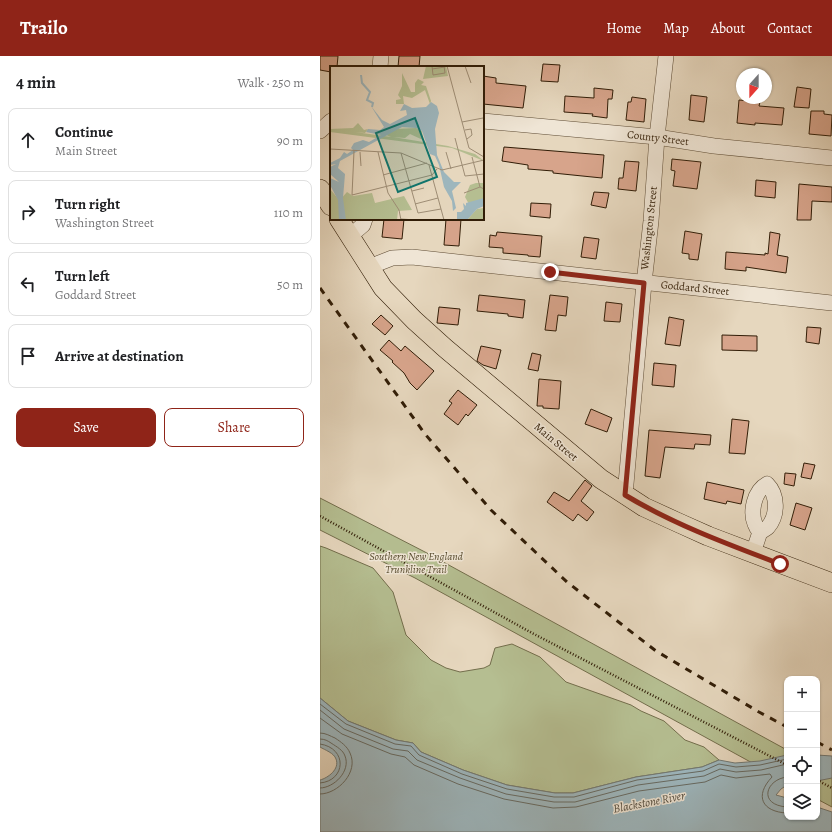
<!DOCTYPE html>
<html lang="en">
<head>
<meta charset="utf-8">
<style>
	:root { --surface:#fff; --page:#f6f6f6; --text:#202124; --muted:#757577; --line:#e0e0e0; --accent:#8f2418 }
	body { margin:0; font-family:Alegreya,serif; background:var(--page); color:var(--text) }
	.controls { position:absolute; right:12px; bottom:12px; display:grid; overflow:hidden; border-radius:8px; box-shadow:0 1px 3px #0004 }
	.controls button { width:36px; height:36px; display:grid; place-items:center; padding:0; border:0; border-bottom:1px solid var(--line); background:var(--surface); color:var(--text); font:20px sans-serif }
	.compass { position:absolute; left:416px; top:12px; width:36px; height:36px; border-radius:50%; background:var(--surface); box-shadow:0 1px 3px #0004; rotate:201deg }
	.stop { position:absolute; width:12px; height:12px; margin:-9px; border:3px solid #8f2418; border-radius:50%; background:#fff }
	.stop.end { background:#8f2418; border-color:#fff; box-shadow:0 1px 4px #0008 }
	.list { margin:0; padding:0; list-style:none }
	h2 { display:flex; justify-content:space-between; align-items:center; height:52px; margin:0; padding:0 16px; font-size:17px }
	h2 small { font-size:13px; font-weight:400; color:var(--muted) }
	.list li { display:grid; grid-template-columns:26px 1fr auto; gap:12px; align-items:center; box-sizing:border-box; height:64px; margin:0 8px 8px; padding:0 8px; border:1px solid var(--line); border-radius:8px }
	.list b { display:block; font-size:15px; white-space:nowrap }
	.list p { margin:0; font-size:13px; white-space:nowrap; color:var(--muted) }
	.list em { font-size:13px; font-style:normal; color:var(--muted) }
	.actions { display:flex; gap:8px; padding:12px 16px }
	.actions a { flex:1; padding:9px 0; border:1px solid var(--accent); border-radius:8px; text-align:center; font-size:14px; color:var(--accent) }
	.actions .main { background:var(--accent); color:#fff }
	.icon { flex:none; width:22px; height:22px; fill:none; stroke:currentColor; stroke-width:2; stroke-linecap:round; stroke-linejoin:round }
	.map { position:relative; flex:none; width:512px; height:776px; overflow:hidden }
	header { display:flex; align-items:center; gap:24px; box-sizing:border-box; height:56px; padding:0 20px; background:var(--accent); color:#fff }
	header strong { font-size:19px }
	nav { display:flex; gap:22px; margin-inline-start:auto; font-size:14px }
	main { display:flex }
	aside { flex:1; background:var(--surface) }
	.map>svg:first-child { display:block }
	.green { fill:#b5be91; stroke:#736e4c }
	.water { fill:#9db6bd; stroke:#727974 }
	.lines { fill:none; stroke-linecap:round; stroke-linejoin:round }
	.shore { stroke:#676a62; stroke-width:1 }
	.building { fill:#d7a48b; stroke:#311d07 }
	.minor-casing { stroke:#5e4c35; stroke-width:16 }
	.major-casing { stroke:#311d07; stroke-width:20 }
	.path { stroke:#311d07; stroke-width:2.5; stroke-dasharray:1 2; stroke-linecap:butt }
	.minor { stroke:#efe5d5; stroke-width:15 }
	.major { stroke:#e6d7be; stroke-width:19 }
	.rail { stroke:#311d07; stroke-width:3; stroke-dasharray:7 7; stroke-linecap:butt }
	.route { stroke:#8f2418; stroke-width:5 }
	.labels { text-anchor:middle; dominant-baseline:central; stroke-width:3; stroke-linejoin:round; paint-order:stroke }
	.street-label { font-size:11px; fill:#311d07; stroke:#efe5d5 }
	.park-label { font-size:11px; font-style:italic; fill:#594d30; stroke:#efe5d5 }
	.water-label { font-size:12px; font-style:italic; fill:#514b3e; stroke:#efe5d5 }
	.inset-river { fill:none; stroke:#9db6bd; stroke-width:2 }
	.inset-road { fill:none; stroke:#9e8d75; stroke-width:1 }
	.view { fill:#0f766e; fill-opacity:0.15; stroke:#0f766e; stroke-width:2 }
	.inset-edge { fill:none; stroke:#311d07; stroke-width:2 }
</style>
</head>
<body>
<header>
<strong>Trailo</strong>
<nav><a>Home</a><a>Map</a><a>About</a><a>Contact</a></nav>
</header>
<main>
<aside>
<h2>4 min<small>Walk · 250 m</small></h2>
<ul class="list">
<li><svg class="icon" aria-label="ahead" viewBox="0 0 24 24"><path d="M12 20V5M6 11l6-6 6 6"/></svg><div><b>Continue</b><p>Main Street</p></div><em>90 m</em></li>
<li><svg class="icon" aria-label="right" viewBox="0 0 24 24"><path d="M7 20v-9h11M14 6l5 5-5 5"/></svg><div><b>Turn right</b><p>Washington Street</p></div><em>110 m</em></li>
<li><svg class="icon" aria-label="left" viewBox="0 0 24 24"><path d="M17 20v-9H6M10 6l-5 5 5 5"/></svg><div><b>Turn left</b><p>Goddard Street</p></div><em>50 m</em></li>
<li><svg class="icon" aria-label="arrive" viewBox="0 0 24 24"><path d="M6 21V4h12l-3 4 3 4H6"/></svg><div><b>Arrive at destination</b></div></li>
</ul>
<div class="actions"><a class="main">Save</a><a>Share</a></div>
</aside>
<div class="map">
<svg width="512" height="776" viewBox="0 0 512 776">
	<rect width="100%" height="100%" fill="#e6d7be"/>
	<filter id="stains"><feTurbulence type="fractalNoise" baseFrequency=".005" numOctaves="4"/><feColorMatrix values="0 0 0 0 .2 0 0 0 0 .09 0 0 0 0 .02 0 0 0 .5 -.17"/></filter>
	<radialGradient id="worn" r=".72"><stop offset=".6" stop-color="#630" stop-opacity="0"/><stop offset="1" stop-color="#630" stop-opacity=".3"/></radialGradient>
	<g class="green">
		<polygon points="0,442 105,496 467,694 467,726 95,522 0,474"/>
		<polygon points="0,490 6,492 53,512 73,536 86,579 111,604 126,612 140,616 164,612 170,609 175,592 192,588 220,601 246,626 311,649 321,655 344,665 365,684 384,691 399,704 382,711 316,721 253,737 235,737 187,729 143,714 101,696 93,687 76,684 28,665 0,642"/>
		<polygon points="497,711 512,719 512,751 497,743"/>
	</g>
	<g class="water">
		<path d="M0 642 28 665 76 684 93 687 101 696 143 714 187 729 235 737H253L316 721 382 711 399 704 415 707 440 705 467 699V729L461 733 456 739 467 742V761H497V751L512 756V776H0V724C8 722 20 713 16 703 14 697 5 694 0 691Z"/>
		<polygon points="497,699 512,700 512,722 497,725"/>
	</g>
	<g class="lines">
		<g class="shore">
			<polyline points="0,648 26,668 75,688 91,690 99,699 142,718 187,733 234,741 254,741 317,724 383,715 399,708 416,711 440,709 467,703"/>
			<polyline points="0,654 24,673 73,693 88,695 97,704 140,722 186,738 234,746 255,746 318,729 384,720 400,713 416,716 441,714 467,708"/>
			<path d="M0 662 22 678 71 698 85 701 94 709 138 728 184 743 233 752 256 751 319 735 385 726 401 719 416 722 450 718 452 721C434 740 442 756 467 757"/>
			<path d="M0 677C6 677 10 680 15 682 21 686 27 690 30 697 39 716 18 738 0 738"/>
			<path d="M0 683C5 683 8 685 11 687 17 691 23 694 25 700 31 715 14 732 0 732"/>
			<path d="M0 688C28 692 26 725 0 727"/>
			<path d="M467 721C446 723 437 749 467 751"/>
		</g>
	</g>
	<g class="building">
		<polygon points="0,0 18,0 17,11 11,11 11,16 0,14"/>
		<polygon points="79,0 100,0 99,11 78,11"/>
		<polygon points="223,8 240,9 238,26 221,25"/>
		<polygon points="163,20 176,22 176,27 206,30 203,52 163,48"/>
		<polygon points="477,31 491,33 489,52 474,51"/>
		<polygon points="274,32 293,34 292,43 288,43 287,62 272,60 273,58 244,56 245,40 274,42"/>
		<polygon points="371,39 387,41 384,66 369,64"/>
		<polygon points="312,41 326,43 324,66 306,64 308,46 311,46"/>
		<polygon points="419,44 440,46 439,50 464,52 462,69 435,67 435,69 417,67"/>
		<polygon points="491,55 504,55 504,58 512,59 511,80 489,78"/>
		<polygon points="184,91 284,99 282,122 233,117 233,115 208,113 208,109 182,105"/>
		<polygon points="352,103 381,106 377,133 353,130 355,115 351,114"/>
		<polygon points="305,105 319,106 316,135 298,133 299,122 303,122"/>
		<polygon points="436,124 456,126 455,142 435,140"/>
		<polygon points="479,128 512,131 512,146 492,145 491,164 477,164"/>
		<polygon points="274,136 289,137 286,152 271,149"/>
		<polygon points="211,147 231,148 230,162 210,160"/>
		<polygon points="64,163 84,163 82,183 62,181"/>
		<polygon points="126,163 141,163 139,190 124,189"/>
		<polygon points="365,175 382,178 378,204 369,203 369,198 362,197"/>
		<polygon points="177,176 222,180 220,201 208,200 208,199 183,197 183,192 169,191 170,179 176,180"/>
		<polygon points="450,176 460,178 457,199 468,201 466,217 426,211 426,215 405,213 406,196 445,199 445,197 448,198"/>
		<polygon points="264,181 279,183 276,203 261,201"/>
		<polygon points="159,239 205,244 203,262 188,260 188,258 157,255"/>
		<polygon points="230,239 248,241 246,260 238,259 236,275 225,274"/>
		<polygon points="286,246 302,248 300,266 284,265"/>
		<polygon points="119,251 140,253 138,269 117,267"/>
		<polygon points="61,259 73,270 65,279 52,268"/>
		<polygon points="349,261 364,264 360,290 345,288"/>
		<polygon points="487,271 501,272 499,288 486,286"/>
		<polygon points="402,279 437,280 437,295 402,294"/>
		<polygon points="69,284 81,295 85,290 114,315 97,334 90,327 84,317 72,306 73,305 60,294"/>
		<polygon points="161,290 181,294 176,313 163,309 157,305"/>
		<polygon points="212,297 221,299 218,315 208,313"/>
		<polygon points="334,307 356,309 354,331 332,329"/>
		<polygon points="219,323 241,325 239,353 223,352 223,350 217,350"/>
		<polygon points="138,334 157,349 148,360 146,358 138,369 124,358 132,347 129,345"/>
		<polygon points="271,353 292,362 287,376 265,368"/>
		<polygon points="412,363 429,365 425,398 409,397"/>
		<polygon points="329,374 391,379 390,389 375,388 374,393 345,391 340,422 325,420"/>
		<polygon points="484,407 495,409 491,423 481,421"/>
		<polygon points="465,417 476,418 474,430 464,428"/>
		<polygon points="265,424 272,430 261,445 274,456 267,465 258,458 253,465 227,446 234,436 249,445"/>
		<polygon points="387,426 424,434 421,448 407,445 406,448 384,443"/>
		<polygon points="476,447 492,452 485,474 470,469"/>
	</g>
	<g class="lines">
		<defs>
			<g id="minor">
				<polyline points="60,11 61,0"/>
				<polyline points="163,65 337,81 394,90 512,102"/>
				<polyline points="0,75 11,65"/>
				<polyline points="30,180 43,169 45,163"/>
				<polyline points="49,211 72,202 92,201 512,247"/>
				<polyline points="305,439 324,227 331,165 337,81 346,0"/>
				<path d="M433 497 440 476C438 474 436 471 435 468 430 456 434 435 447 428 458 439 458 459 448 471 446 473 442 475 440 476"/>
			</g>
			<g id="major">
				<polyline points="0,133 11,150"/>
				<polyline points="19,163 63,232 94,264 125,292 281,423 324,451 359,467 388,480 512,527"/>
			</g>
		</defs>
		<use href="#minor" class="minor-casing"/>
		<use href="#major" class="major-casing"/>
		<g class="path">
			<polyline points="0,460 212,577 467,709"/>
			<polyline points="497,724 512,732"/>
		</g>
		<use href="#minor" class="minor"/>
		<use href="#major" class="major"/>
		<g class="rail">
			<polyline points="0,232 105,378 171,454 247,526 336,595 439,656 467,671"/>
			<polyline points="497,686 512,694"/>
		</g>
	</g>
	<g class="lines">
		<path class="route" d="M230 216 324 227 305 439C353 468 407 488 460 508"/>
	</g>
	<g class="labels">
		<g class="street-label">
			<text transform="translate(338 82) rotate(7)">County Street</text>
			<text transform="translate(329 172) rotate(-84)">Washington Street</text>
			<text transform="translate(375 232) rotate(6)">Goddard Street</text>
			<text transform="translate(236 386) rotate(40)">Main Street</text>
		</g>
		<g class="park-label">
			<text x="96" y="500">Southern New England<tspan x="96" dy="13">Trunkline Trail</tspan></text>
		</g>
		<g class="water-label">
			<text transform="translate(329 746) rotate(-11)">Blackstone River</text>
		</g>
	</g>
	<g transform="translate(10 10)">
		<rect width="154" height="154" fill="#e6d7be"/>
		<path d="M96 0H116L118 10 93 13ZM72 7 81 26H85V17L88 13 94 16 91 19 96 20 101 35 100 38 95 24 82 32 73 30 74 38H66V34L71 33 68 29 72 20ZM28 57 34 64 38 63 35 67 25 66 61 71 56 69 66 63 86 62 92 65 93 74 80 68 75 72 63 71 118 80 145 88 154 95 122 82 0 66V63L23 62ZM146 117H154V139L140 140 135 131 140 119ZM0 123 10 135V154H0ZM17 126 23 130 42 127 45 137 74 130 82 144 68 145 67 154H15L10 134ZM154 142V154H137L147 143Z" fill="#b5be91"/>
		<path d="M101 36 107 40 109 47 105 63 107 89 114 106 124 116H131L122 125 126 142 123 145 122 135 114 121 109 99 105 90 100 88 92 65 86 62 72 61 10 95 8 102 15 108 13 132 16 154H9L8 134 0 119V112L9 116 0 108V101L6 98 0 99V97L10 92 14 86 17 88 23 84 21 82 24 77 33 74 39 76 51 69 36 66 38 63 50 64 54 61 41 40 52 54 60 58 77 49 76 44 70 45 74 38 82 42 96 41ZM154 132V140L147 143 137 154H127V146H131L134 143 133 137 136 140V137Z" fill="#9db6bd"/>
		<path class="inset-river" d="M31 9 32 17 40 26 37 34 43 37 42 41"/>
		<path class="inset-road" d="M102 0 103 9 115 7 114 0M117 0 139 82 154 91M135 0 141 17M102 3 115 1M132 56 153 52M135 64 141 63 142 69 137 73M125 72 135 110 154 108M0 83 71 87 112 104 154 94M24 85 22 129 102 109 107 103M30 86 31 100M48 86 58 127 69 144 71 154M116 86 121 103M71 87 88 147 111 143M142 91 150 121M99 99 114 154M53 109 97 97M82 125 94 122M134 127 150 121 154 123M85 138 108 132M71 153 86 154"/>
		<path class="view" d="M85 52 107 111 68 126 46 67Z"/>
		<rect width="154" height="154" class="inset-edge"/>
	</g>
	<rect width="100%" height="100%" filter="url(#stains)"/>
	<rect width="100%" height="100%" fill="url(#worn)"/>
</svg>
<div class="controls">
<button>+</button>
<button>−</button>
<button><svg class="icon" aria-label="locate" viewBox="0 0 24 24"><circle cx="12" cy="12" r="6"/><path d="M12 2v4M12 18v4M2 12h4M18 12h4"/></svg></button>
<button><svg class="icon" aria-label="layers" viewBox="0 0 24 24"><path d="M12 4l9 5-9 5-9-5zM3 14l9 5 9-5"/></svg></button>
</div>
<svg class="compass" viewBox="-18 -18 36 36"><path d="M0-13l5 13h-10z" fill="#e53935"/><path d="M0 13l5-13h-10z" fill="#757577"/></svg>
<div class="stop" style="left:460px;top:508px"></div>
<div class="stop end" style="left:230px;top:216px"></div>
</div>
</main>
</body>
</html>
